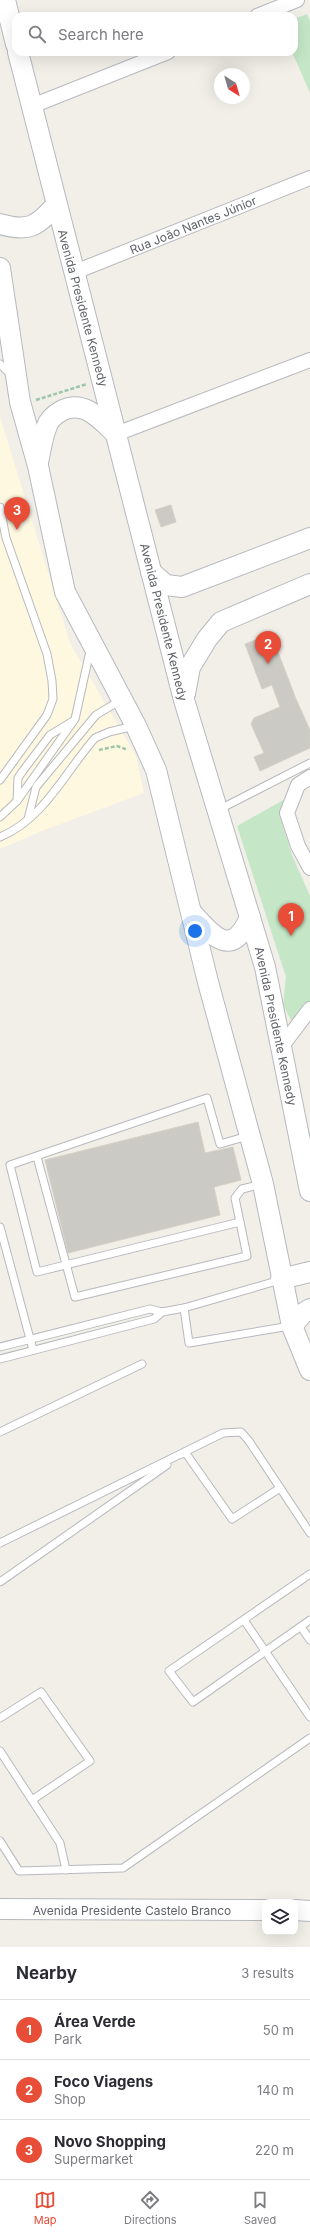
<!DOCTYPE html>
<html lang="en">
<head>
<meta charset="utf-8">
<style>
	:root { --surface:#fff; --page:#f2f2f3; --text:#2b2b33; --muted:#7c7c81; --line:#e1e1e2; --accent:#e74d37 }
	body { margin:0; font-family:Inter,sans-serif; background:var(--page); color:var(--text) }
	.controls { position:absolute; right:12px; bottom:12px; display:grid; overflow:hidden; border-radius:8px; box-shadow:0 4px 16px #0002 }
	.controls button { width:36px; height:36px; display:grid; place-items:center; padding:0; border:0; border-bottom:1px solid var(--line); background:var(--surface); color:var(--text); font:20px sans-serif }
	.compass { position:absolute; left:214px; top:68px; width:36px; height:36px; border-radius:50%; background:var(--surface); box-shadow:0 4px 16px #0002; rotate:143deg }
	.you { position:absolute; left:195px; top:931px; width:14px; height:14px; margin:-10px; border:3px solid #fff; border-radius:50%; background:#1a73e8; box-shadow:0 0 0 6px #1a73e833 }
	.badge { display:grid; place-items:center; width:26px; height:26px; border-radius:50%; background:var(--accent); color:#fff; font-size:13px; font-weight:700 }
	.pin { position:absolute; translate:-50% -33px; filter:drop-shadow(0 1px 2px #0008) }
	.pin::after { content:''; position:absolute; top:21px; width:14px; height:12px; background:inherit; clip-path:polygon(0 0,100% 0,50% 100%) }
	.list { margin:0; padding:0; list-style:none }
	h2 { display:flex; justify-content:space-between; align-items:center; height:52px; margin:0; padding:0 16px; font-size:17px }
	h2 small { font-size:13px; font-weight:400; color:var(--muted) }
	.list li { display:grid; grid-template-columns:26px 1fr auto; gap:12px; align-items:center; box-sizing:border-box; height:60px; padding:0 16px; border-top:1px solid var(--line) }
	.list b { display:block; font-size:15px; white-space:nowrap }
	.list p { margin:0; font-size:13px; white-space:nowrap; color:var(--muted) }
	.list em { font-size:13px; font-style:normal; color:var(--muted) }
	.icon { flex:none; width:22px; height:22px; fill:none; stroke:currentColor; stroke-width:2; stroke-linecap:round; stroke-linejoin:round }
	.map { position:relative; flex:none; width:310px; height:1947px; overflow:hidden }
	.search { position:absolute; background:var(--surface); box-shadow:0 4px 16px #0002; left:12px; right:12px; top:12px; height:44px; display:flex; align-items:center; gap:10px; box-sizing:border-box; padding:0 14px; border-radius:12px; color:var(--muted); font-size:15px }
	.sheet { height:232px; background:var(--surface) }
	nav { display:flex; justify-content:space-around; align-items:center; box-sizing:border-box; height:56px; border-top:1px solid var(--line); background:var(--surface); font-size:11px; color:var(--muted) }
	nav a { display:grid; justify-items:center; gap:2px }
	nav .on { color:var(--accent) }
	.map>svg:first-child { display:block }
	.commercial { fill:#fef8e0 }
	.green { fill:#c5e7c7 }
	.building { fill:#cccac4; stroke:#d5d1c6 }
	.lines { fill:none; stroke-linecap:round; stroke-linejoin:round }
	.lane-casing { stroke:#b8b9be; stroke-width:9 }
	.street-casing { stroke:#b8b9be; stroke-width:16 }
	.secondary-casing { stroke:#b6b9be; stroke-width:22 }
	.path { stroke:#9cc6aa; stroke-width:2.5; stroke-dasharray:4 2; stroke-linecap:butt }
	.lane { stroke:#fff; stroke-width:7 }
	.street { stroke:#fff; stroke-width:14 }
	.secondary { stroke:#fff; stroke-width:20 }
	.labels { text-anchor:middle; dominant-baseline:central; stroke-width:3; stroke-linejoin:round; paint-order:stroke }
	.street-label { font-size:12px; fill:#5f6267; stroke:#fff }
</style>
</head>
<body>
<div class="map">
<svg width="310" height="1947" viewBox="0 0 310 1947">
	<rect width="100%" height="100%" fill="#f1efe8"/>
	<polygon class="commercial" points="0,417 70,643 136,756 144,793 42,831 0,849"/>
	<g class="green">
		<polygon points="307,14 310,21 310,93 292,52 294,52 294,19"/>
		<polygon points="287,798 282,810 283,827 292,855 310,896 310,1015 303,1020 291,1020 283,1005 286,977 237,826"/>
	</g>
	<g class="building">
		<polygon points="171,505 176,522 161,527 155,510"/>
		<polygon points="271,634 296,699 310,730 310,748 260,771 254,757 264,753 251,724 254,718 280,707 272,685 262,689 245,644"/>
		<polygon points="198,1122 205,1153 233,1147 241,1180 214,1187 220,1215 68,1253 45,1160"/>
	</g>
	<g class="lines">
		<defs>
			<g id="lane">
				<polyline points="0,364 11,375"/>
				<polyline points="0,507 6,538 47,654 52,681 53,699 47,715 0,780"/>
				<polyline points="17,801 18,778 22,772 50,735 73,721"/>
				<polyline points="218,810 310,763"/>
				<polyline points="0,817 17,801 75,719 90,651"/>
				<polyline points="28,819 36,787 96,715 121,700"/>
				<path d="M0 837C44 819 65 772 95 738L109 732 134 726"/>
				<polyline points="37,1157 75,1297 247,1256 235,1198 242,1189 263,1184"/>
				<polyline points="240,1222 37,1272 10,1165 207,1098 220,1144 248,1136"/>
				<polyline points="0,1227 33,1350"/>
				<polyline points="280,1280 184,1308 189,1343 290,1326"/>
				<polyline points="0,1347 150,1309 162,1312 184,1308"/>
				<polyline points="0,1359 154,1319 162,1312"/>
				<polyline points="0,1432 142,1364"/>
				<polyline points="182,1454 185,1452 232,1519 280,1488"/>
				<polyline points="0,1543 223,1433 241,1432 249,1441 310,1533"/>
				<polyline points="310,1574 169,1671 193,1702 310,1620"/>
				<polyline points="0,1582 167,1465"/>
				<polyline points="244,1620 310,1717"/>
				<polyline points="301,1627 310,1640"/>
				<polyline points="0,1718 41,1692 90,1761 32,1800"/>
				<polyline points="0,1751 60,1843 66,1870"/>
				<polyline points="0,1841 19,1871 123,1868 310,1738"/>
			</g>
			<g id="street">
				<polyline points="257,16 297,0"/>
				<polyline points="32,106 168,52"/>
				<polyline points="75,272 310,178"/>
				<polyline points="116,434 310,360"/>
				<polyline points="310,777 298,785 287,813 298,846 310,868"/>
				<polyline points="282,1046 310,1009"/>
			</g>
			<g id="secondary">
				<polyline points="5,0 16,44"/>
				<polyline points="18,52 184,700 265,967 310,1191"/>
				<path d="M0 224C28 232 37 227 56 205"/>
				<polyline points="0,268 20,402 38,466 65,592 136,726 156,770 208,982 263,1184 292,1326 310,1370"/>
				<path d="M38 462C41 450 42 437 47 426 49 419 56 414 61 411 84 399 100 419 116 434"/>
				<polyline points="151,572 166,585 182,587 310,538"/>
				<polyline points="185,694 190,667 207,639 221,622 310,584"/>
				<path d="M192 913C213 937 232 959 250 917"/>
				<polyline points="281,1279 310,1272"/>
				<polyline points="292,1326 302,1314 310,1309"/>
				<polyline points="0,1909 265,1910"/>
				<polyline points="295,1910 310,1911"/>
			</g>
		</defs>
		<use href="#lane" class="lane-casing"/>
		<use href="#street" class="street-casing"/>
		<use href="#secondary" class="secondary-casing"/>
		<g class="path">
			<polyline points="36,400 87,384"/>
			<polyline points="99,750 117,746 128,750"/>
		</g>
		<use href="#lane" class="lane"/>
		<use href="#street" class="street"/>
		<use href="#secondary" class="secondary"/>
	</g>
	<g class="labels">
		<g class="street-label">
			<text transform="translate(193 225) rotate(-22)">Rua João Nantes Júnior</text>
			<text transform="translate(83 308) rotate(75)">Avenida Presidente Kennedy</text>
			<text transform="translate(164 622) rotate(76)">Avenida Presidente Kennedy</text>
			<text transform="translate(276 1026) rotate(78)">Avenida Presidente Kennedy</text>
			<text x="132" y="1910">Avenida Presidente Castelo Branco</text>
		</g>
	</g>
</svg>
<div class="controls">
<button><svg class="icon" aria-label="layers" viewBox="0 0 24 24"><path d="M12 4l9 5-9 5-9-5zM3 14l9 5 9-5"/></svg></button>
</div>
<svg class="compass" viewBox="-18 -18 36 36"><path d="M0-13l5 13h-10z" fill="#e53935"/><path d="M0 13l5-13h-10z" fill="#7c7c81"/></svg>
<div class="you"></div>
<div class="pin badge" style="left:291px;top:936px">1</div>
<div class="pin badge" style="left:268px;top:664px">2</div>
<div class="pin badge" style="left:17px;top:530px">3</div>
<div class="search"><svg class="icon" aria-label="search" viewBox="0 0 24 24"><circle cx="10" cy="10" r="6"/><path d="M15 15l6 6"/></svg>Search here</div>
</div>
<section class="sheet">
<h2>Nearby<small>3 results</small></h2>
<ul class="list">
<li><span class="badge">1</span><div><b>Área Verde</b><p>Park</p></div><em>50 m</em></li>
<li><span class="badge">2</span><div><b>Foco Viagens</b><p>Shop</p></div><em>140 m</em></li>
<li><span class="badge">3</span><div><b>Novo Shopping</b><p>Supermarket</p></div><em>220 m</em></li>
</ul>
</section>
<nav>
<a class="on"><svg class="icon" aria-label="map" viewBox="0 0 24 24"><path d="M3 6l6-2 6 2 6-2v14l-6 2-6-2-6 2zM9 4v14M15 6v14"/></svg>Map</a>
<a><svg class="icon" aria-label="directions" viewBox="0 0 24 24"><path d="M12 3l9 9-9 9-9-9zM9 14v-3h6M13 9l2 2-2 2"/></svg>Directions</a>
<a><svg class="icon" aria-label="saved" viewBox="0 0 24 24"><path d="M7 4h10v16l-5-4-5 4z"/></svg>Saved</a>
</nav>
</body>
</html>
